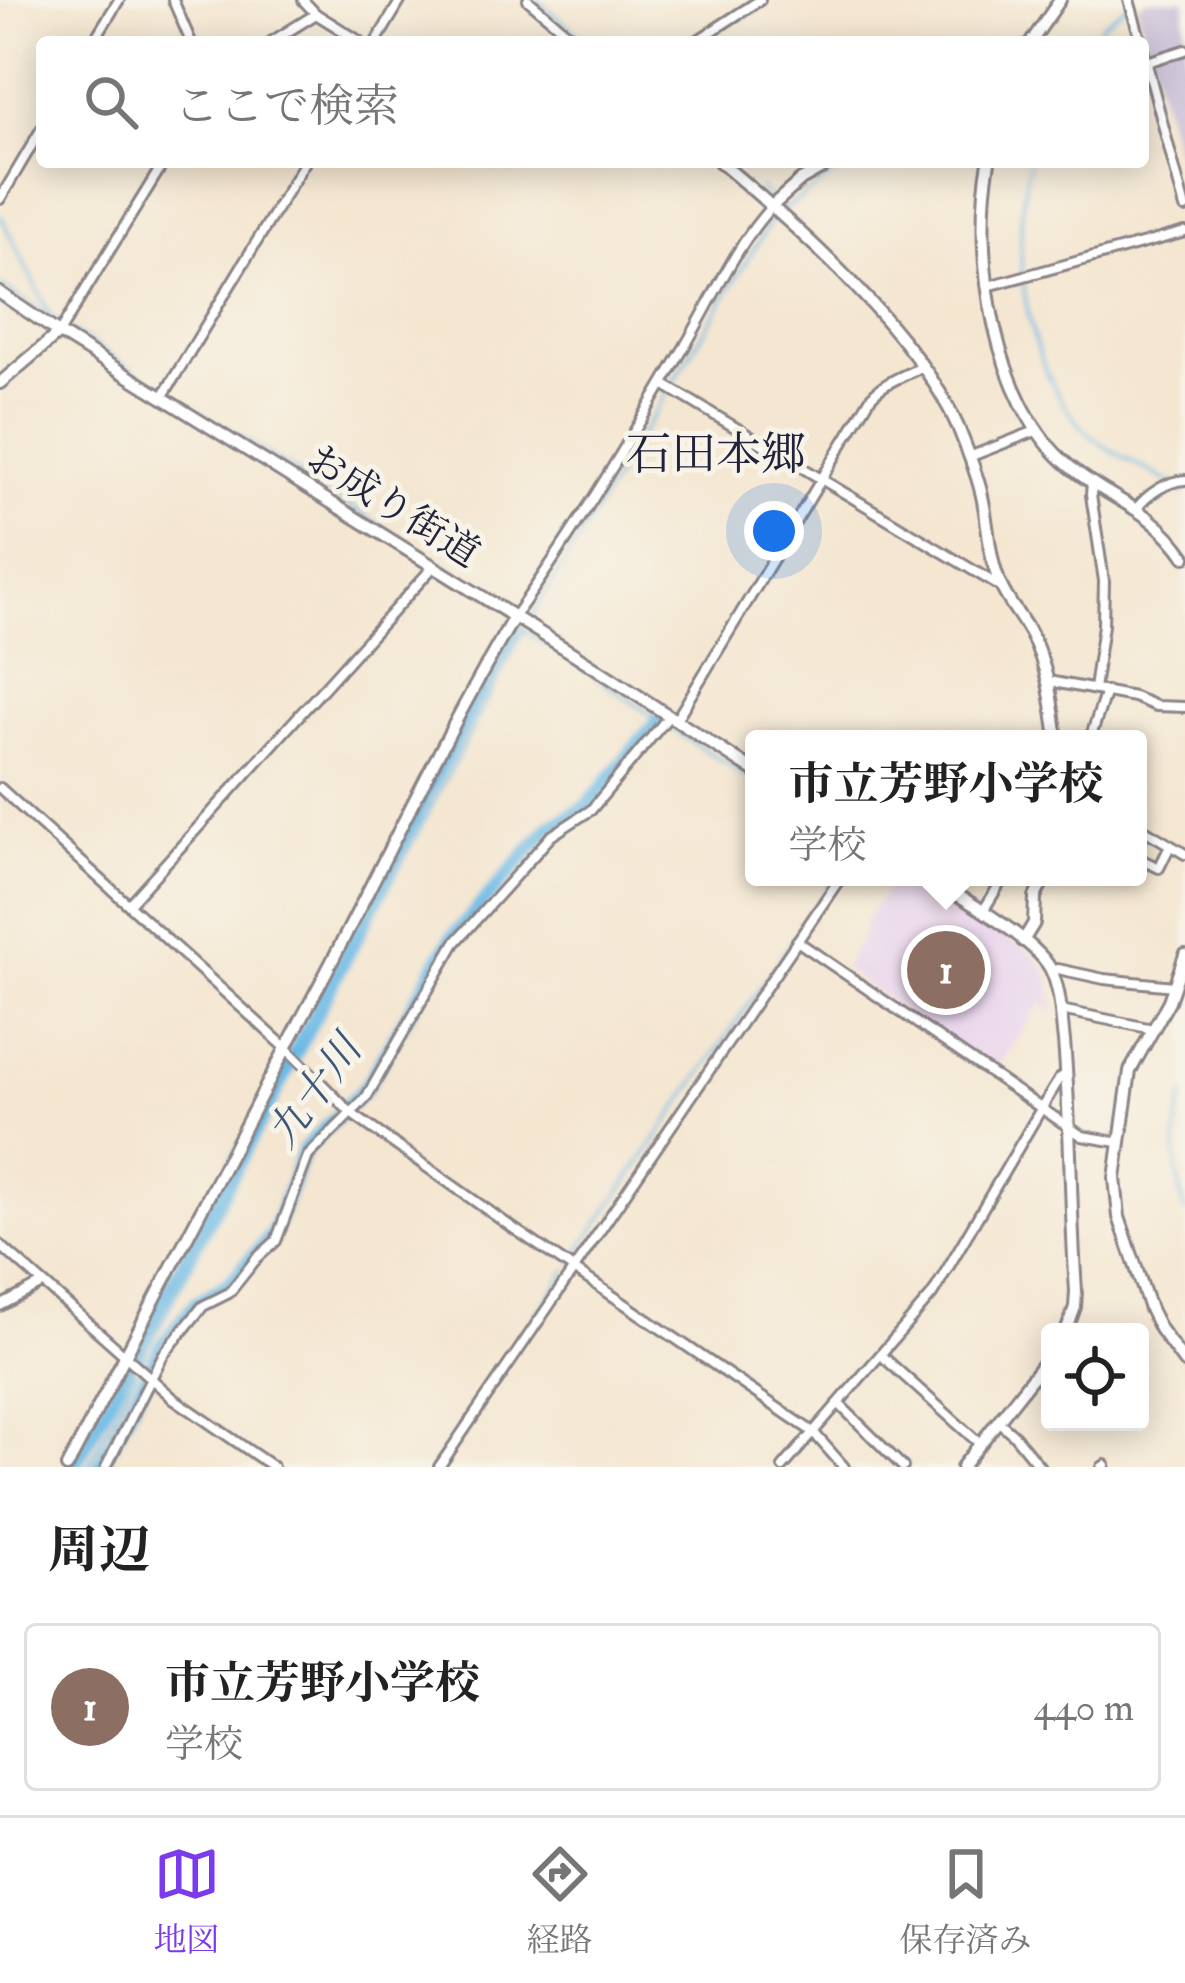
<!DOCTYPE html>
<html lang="ja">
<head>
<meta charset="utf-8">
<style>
	:root { --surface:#fff; --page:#f6f6f6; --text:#222; --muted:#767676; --line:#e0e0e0; --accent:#7c3aed }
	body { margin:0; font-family:"IM FELL Double Pica","Noto Serif JP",serif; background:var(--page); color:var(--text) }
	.controls { position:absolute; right:36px; bottom:36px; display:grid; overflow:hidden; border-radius:12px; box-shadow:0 6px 30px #0003 }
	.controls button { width:108px; height:108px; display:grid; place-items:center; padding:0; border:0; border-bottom:3px solid var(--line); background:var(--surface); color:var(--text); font:60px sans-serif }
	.you { position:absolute; left:774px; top:531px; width:42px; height:42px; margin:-30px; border:9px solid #fff; border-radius:50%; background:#1a73e8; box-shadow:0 0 0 18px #1a73e833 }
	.badge { display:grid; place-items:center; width:78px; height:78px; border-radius:50%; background:var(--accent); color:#fff; font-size:39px; font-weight:700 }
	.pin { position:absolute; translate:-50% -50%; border:6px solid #fff; box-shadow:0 3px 12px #0006 }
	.popup { position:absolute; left:745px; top:730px; width:402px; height:156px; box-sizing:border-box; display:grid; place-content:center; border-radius:12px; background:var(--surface); filter:drop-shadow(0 3px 9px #0005); font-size:39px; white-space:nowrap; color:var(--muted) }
	.popup b { font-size:45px; color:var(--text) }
	.popup::after { content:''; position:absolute; left:50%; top:100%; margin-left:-24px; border:24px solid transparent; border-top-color:var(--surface) }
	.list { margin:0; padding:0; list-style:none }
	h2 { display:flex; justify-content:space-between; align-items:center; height:156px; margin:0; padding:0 48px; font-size:51px }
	h2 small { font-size:39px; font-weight:400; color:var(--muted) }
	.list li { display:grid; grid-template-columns:78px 1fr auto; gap:36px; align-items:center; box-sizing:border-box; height:168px; margin:0 24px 24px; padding:0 24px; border:3px solid var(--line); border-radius:12px }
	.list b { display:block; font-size:45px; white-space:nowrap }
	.list p { margin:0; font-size:39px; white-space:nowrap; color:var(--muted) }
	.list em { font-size:39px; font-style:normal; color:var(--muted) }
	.icon { flex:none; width:66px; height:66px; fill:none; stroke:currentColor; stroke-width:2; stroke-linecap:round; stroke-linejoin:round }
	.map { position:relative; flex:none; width:1185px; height:1467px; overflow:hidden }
	.search { position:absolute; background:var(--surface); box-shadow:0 6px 30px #0003; left:36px; right:36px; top:36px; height:132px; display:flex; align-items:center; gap:30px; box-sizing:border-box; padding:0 42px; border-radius:12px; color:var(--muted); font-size:45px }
	.sheet { height:348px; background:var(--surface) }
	nav { display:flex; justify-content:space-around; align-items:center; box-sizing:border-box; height:168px; border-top:3px solid var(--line); background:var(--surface); font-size:33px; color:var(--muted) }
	nav a { display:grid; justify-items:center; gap:6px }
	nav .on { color:var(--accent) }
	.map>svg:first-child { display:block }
	.built { fill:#e8d2ee }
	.industrial { fill:#c9bfd7 }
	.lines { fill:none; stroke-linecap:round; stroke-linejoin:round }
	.stream { stroke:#6bbae6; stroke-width:3 }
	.river { stroke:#6bbae6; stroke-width:14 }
	.street-casing { stroke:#8b8486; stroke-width:14 }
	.secondary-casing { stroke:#8b8486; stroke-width:16 }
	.street { stroke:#fff; stroke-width:8 }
	.secondary { stroke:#fff; stroke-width:10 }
	.labels { text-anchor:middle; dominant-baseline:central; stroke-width:10; stroke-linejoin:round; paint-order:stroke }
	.street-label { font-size:39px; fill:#22223b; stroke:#f7f3e8 }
	.water-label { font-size:42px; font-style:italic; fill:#3c5777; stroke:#f7f3e8 }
	.quarter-label { font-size:45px; fill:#22223b; stroke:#f7f3e8 }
</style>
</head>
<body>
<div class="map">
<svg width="1185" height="1467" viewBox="0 0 1185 1467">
	<rect width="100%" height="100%" fill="#f7f3e8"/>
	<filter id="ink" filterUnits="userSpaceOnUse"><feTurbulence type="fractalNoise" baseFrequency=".00833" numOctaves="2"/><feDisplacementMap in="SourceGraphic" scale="24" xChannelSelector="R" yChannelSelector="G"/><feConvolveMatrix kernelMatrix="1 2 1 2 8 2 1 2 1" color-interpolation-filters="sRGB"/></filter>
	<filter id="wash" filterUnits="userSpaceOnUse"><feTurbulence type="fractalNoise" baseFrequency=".004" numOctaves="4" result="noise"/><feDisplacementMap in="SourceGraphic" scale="48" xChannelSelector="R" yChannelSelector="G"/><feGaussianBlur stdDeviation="2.7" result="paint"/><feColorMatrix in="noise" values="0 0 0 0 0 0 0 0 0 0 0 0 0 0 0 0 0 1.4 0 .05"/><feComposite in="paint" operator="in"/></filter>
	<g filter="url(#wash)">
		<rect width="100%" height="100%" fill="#f4e6d0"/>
		<polygon class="built" points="895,877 913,877 981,913 1036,957 1048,972 1055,1013 1041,1004 994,1073 843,969 867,929 863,925"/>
		<polygon class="industrial" points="1147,0 1185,0 1185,185 1137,6"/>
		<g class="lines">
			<g class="stream">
				<polyline points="537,0 587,42"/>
				<polyline points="1088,42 1103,24 1134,0"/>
				<path d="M1029 162C1011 247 1021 362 1083 428 1110 457 1154 469 1185 493"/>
				<polyline points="759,188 783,210"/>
				<polyline points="781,211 855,162"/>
				<polyline points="0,215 51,317"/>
				<polyline points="0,285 59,323"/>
				<polyline points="67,328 505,604"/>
				<polyline points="530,619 774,216"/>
				<polyline points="525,631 571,659 658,720 754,781"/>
				<path d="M1185 1094C1171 1131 1175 1174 1185 1211"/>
				<polyline points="572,1262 836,877"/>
				<polyline points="140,1363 525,627"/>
				<polyline points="88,1467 136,1371"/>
				<polyline points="432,1467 567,1270"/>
			</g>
			<g class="river">
				<polyline points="74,1467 318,1008 433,780 515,625"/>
				<polyline points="100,1467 163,1344 196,1303 230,1283 273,1233 304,1150 366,1087 451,939 550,827 587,806 658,720"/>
			</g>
		</g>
	</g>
	<g filter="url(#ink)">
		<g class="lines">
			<defs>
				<g id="street">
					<polyline points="173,0 191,42"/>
					<polyline points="303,0 316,14 361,42"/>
					<polyline points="528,0 578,42"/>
					<polyline points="1129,0 1141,42"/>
					<polyline points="93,42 119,0"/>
					<polyline points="271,42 316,14"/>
					<polyline points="376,42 401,0"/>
					<polyline points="695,42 760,0"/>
					<polyline points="1143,49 1185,208"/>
					<polyline points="1147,62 1185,50"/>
					<polyline points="0,199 42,128"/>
					<polyline points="988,286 1185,232"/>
					<polyline points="59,333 164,162"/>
					<polyline points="663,384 1001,587"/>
					<polyline points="163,396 305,162"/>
					<polyline points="969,457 1038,430"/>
					<polyline points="1092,482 1091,495 1104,581 1103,625 1094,689"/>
					<path d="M1137 508C1148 494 1167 481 1185 480"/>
					<path d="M514 617C576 530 631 438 685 346 713 299 735 246 772 206"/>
					<polyline points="1048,681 1134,697 1156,706 1185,707"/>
					<path d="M676 720 871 397C883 383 905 375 922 367"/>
					<polyline points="1090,739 1106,691"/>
					<polyline points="0,788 285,1047 352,1114 510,1226 813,1432 844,1467"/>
					<polyline points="1138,826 1185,854"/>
					<polyline points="1138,858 1159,868 1170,846"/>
					<polyline points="129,904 433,567"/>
					<polyline points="983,911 1004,877"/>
					<polyline points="797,941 1082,1136 1118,1142"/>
					<polyline points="1051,971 1058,969 1104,979 1174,986"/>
					<polyline points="1061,1010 1153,1029"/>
					<polyline points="0,1245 173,1398 273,1467"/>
					<polyline points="0,1306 42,1284"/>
					<polyline points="881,1355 980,1444"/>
					<polyline points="839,1404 903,1467"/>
					<polyline points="999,1422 1014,1435 1040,1467"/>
					<polyline points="106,1467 163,1355 203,1306 229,1293 257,1258 276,1241 308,1156 366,1098 455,943 551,836 591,810 669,716"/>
					<polyline points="439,1467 841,877"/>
					<polyline points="783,1467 932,1295 1041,1109 1060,1078 1067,1074"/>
					<polyline points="1102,1467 1105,1465"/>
				</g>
				<g id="secondary">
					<polyline points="1031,42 1060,0"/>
					<path d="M720 162C799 228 917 333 958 427 967 449 977 473 982 496 989 527 988 557 1001 586 1008 602 1021 617 1030 633 1048 666 1052 702 1057 739"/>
					<path d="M989 162C972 254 993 403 1069 466 1113 503 1149 505 1185 557"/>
					<polyline points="773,205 801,180 833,162"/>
					<polyline points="0,293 59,333 574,654 754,771"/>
					<polyline points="0,383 59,333"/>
					<path d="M923 877C954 891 1034 939 1050 968 1061 989 1061 1018 1064 1041 1071 1124 1070 1207 1076 1291L1075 1307 1066 1332"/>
					<polyline points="1023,941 1034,923 1035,897 1045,877"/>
					<polyline points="1185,955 1169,1001 1130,1071 1115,1178 1119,1217 1150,1309 1160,1329 1185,1363"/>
					<path d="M67 1467C149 1310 230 1153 313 997 381 870 441 741 514 617"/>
					<polyline points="962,1467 1050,1355"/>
				</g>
			</defs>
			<use href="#street" class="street-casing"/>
			<use href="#secondary" class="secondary-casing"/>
			<use href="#street" class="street"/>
			<use href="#secondary" class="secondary"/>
		</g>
	</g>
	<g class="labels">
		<g class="street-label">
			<text transform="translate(393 506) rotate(32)">お成り街道</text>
		</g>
		<g class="water-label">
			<text transform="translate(315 1092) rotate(-54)">九十川</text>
		</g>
		<g class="quarter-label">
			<text x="716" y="455">石田本郷</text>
		</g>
	</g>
</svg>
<div class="controls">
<button><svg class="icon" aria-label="locate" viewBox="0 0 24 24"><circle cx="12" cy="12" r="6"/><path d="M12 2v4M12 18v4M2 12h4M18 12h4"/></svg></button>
</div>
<div class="you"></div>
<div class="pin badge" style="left:946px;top:970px;background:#8d6e63">1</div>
<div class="popup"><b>市立芳野小学校</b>学校</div>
<div class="search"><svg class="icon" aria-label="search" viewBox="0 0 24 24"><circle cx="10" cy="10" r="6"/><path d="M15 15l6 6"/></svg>ここで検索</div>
</div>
<section class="sheet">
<h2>周辺<small></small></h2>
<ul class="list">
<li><span class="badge" style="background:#8d6e63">1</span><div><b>市立芳野小学校</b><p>学校</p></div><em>440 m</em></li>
</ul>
</section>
<nav>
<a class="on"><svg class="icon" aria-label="map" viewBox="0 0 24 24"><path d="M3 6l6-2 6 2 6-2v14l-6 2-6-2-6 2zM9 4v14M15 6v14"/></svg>地図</a>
<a><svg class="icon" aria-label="directions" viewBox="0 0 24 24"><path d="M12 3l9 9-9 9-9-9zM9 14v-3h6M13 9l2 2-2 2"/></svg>経路</a>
<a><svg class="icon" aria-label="saved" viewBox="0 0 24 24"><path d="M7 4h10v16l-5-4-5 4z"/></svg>保存済み</a>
</nav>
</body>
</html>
